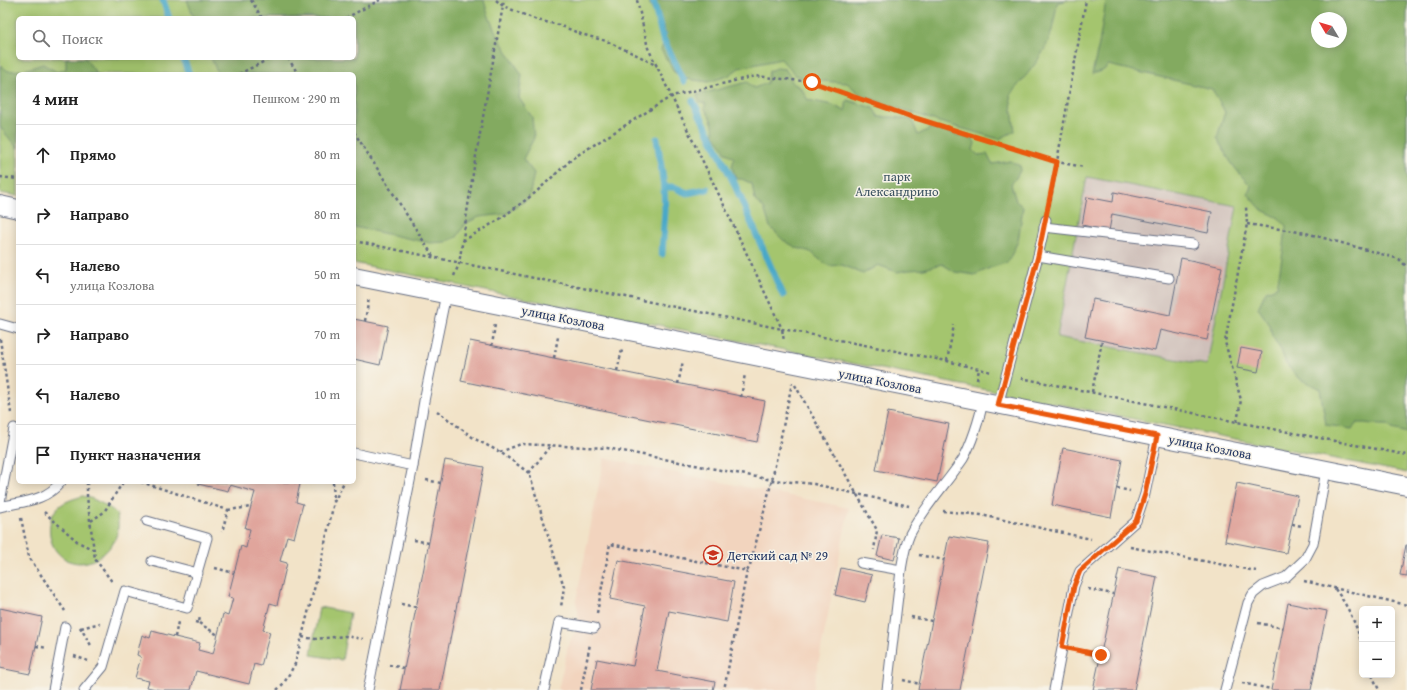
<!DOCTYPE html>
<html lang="ru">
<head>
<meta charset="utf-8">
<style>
	:root { --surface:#fff; --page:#f2f2f2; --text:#222; --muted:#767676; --line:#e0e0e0 }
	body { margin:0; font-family:"Gentium Book Plus",serif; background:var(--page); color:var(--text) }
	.controls { position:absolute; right:12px; bottom:12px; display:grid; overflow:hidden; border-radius:6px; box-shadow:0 2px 10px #0003 }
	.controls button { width:36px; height:36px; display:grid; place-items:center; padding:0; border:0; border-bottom:1px solid var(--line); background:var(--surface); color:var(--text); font:20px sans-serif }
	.compass { position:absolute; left:1311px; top:12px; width:36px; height:36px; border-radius:50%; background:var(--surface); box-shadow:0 2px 10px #0003; rotate:308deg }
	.stop { position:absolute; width:12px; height:12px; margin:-9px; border:3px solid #ea580c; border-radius:50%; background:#fff }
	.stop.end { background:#ea580c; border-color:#fff; box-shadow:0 1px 4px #0008 }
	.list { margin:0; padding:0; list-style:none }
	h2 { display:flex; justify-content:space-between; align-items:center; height:52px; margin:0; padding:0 16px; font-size:17px }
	h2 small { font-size:13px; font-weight:400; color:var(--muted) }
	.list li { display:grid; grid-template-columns:26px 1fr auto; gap:12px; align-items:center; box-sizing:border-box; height:60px; padding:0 16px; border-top:1px solid var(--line) }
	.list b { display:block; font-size:15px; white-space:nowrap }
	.list p { margin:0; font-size:13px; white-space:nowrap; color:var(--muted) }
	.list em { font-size:13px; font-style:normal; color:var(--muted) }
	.icon { flex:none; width:22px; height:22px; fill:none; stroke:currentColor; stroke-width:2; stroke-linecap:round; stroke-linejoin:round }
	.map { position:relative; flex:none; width:1407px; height:690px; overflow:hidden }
	.search { position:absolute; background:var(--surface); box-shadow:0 2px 10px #0003; left:16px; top:16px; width:340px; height:44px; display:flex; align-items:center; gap:10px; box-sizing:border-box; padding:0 14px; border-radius:6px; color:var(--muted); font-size:15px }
	.panel { position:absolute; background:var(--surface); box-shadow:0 2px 10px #0003; left:16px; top:72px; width:340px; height:412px; border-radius:6px }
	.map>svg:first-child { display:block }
	.built { fill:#f2d4be }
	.industrial { fill:#cfc0ba }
	.green { fill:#a4c56e; stroke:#607a66; fill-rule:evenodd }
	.forest { fill:#83aa61; stroke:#4f6c60; fill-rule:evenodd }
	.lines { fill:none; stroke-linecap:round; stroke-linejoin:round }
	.stream { stroke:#49a8c8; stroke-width:7 }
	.building { fill:#e0a59c }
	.lane-casing { stroke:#666e83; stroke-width:11 }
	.street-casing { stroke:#666e83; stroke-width:20 }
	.path { stroke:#666e83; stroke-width:2.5; stroke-dasharray:3 3; stroke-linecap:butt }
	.lane { stroke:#fff; stroke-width:9 }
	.street { stroke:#fff; stroke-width:18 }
	.route { stroke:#ea580c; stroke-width:5 }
	.labels { text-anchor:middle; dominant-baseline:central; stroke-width:3; stroke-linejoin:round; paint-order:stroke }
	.park-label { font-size:13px; fill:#3d5462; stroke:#f7f3e8 }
	.street-label { font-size:13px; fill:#1b2f5e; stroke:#f7f3e8 }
	.poi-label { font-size:13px; fill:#1b2f5e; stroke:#f7f3e8; text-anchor:start }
</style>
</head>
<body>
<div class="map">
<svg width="1407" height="690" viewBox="0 0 1407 690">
	<rect width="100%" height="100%" fill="#f7f3e8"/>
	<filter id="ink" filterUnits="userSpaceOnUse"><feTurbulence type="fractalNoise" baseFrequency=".025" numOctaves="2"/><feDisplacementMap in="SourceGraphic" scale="8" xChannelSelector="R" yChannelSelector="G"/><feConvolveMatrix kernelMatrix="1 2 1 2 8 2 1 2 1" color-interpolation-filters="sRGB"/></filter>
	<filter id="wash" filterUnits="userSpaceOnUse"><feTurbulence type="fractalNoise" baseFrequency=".012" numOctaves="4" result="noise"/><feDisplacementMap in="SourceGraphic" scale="16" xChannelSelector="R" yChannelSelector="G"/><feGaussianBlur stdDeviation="0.9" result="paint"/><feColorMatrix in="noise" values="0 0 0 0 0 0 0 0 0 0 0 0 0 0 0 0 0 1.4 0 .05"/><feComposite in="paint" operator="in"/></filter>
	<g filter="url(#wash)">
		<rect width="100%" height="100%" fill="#f2e3c8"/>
		<polygon class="built" points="604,458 849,508 813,690 558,690 569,642 575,633 579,617 576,601"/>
		<polygon class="industrial" points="1087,177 1237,205 1207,365 1056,337"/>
		<g class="green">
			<path d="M0 0H1407V473L456 285V284L354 263V74H18V196L0 193ZM18 18H354V58H18ZM1317 18H1341V42H1317ZM1087 177 1237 206 1207 365 1057 337Z"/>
			<path d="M83 496C90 497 97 501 103 504 107 507 115 510 117 515 118 517 117 519 118 522 121 551 80 579 57 552 47 540 46 515 61 505 66 501 76 498 83 496Z"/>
			<polygon points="319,607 350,613 342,660 311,655"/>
		</g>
		<g class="forest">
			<path d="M187 0H484C490 28 507 51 522 75L519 98 532 117 534 138 523 159 534 173 529 198 506 214 479 217 465 224 457 237 445 242 430 243 354 227V74H218L211 58H354V18H194Z"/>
			<path d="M649 0H1068L1057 3C1056 12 1054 21 1052 30 1046 55 1026 75 1010 95L1015 131 999 139 936 121 911 112 887 105 859 93 847 83 811 80 795 75 781 59 739 68 728 76 708 82 687 79 684 76 675 73 661 50C662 46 665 41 665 37 667 22 650 15 649 0Z"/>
			<path d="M1106 0H1407V433L1392 429 1388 425C1377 426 1367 422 1357 423L1352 429 1326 425 1320 389 1300 379 1286 364 1281 350 1272 336 1270 325 1258 308 1266 291 1277 287 1284 246 1286 226 1279 218 1262 210 1248 194 1251 186C1236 171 1226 157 1217 137L1225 112 1212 89 1108 65 1104 70 1092 74 1099 44ZM1317 18H1341V42H1317Z"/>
			<polygon points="66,58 85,58 97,74 18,74 18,149 0,127 0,65 8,71 24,70 43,64 57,72 66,69"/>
			<path d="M777 68 785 69 791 77V82L801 88 808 100 833 105 845 111 847 100 873 108 879 117H893L912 120 918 135 931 128 973 139 975 143 973 150 978 155 987 154 992 164 1011 161 1020 166 1021 169 1016 178 1011 184 1016 201 1023 207 1018 241 1008 262 990 268 975 275 955 272 942 264 924 269 909 270 897 272 878 265 863 274 842 265 829 266 819 259 811 252 797 248 783 240 770 227 764 208 755 201 752 184 742 179H736L732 167 734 158 725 152 723 147 713 134C715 125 710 117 705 109V103H700L697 95 747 82 754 88 767 83 769 71Z"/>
		</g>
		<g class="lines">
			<g class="stream">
				<polyline points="163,0 169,18"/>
				<polyline points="653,0 663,39 684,81"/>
				<polyline points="183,58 189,74"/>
				<polyline points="693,101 734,183 783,295"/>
				<polyline points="657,139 664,187"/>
				<polyline points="662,254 665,210 664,187 674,187 687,193 707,189"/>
			</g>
		</g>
		<g id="blocks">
			<g class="building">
				<polygon points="1114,192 1212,212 1208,233 1112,214 1109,231 1082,225 1087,197 1113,202"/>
				<polygon points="1181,258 1222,267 1207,340 1160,330 1155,351 1085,337 1093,299 1170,315"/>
				<polygon points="354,319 388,326 380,365 354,359"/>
				<polygon points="470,341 765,401 757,442 461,381"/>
				<polygon points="1241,348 1262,352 1258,372 1237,368"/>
				<polygon points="888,412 949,424 937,482 876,470"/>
				<polygon points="1063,448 1122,460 1111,517 1052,505"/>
				<polygon points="445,460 484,467 440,690 400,690"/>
				<polygon points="199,482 292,482 300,484 296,502 303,504 294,538 287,536 280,561 287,563 277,605 270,603 263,630 270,632 261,666 254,664 249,684 196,671 191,690 160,690 147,687 149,681 135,678 141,657 137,655 142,635 150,638 152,631 175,637 200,643 198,650 213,654 223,614 228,616 233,598 228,597 241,546 246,548 250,529 245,528 255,492 230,485 228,491 198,484"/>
				<polygon points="1237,483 1298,496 1286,553 1225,541"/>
				<polygon points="882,535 899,538 894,560 877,556"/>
				<polygon points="949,536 989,543 960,690 918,690"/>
				<polygon points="1406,545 1407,545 1407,576 1400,575"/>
				<polygon points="618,560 734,582 727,622 669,611 657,671 715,682 713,690 591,690 597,659 633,666 645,606 610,599"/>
				<polygon points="841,568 872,575 865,602 835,595"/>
				<polygon points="1119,569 1157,577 1134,690 1093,690"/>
				<polygon points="1288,603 1327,611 1311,690 1271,690"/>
				<polygon points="0,608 42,617 30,674 0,668"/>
			</g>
		</g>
	</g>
	<g filter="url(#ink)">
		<use href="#blocks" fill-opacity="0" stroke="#666e83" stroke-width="1"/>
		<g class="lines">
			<defs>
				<g id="lane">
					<polyline points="1044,227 1193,244"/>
					<polyline points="1038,256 1169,278"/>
					<polyline points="0,324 18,329"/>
					<polyline points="998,405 1038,256 1046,220"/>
					<polyline points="354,453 413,466"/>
					<polyline points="0,502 14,428"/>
					<path d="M0 507C24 501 44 502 61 482"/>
					<polyline points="152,561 198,573"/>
					<polyline points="861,563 901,570"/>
					<polyline points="53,690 65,627"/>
					<polyline points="84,690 103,667 125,591 187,608 207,538 147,521"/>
					<polyline points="368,690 413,466 424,401 446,294"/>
					<polyline points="544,690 559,622 594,628"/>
					<path d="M887 690 901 570C903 558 905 545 910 534 924 507 946 484 963 459 971 445 980 418 983 401"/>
					<polyline points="1054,690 1074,586 1080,571 1136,521 1145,494 1157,436"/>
					<polyline points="1225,690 1248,603 1253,594 1263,586 1286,577 1305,559 1313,544 1326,470"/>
				</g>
				<g id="street">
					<polyline points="0,205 18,209"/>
					<polyline points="354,276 1407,486"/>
				</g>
			</defs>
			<use href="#lane" class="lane-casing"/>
			<use href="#street" class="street-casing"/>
			<g class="path">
				<polyline points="251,0 262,18"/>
				<polyline points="496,0 503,6 537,20 559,25 581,34 606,41 641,57 657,66"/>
				<polyline points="637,0 648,48 722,201 782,329 947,361 991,372"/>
				<polyline points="346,18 380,0"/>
				<polyline points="288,58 298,74"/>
				<polyline points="239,74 271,58"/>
				<polyline points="354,132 433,256"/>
				<polyline points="0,177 18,179"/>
				<polyline points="1049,206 1086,0"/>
				<polyline points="1247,224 1306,233 1399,259 1407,267"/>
				<polyline points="354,241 782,329 784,341"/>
				<polyline points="463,241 500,219 535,193 573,158 672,96 755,76 812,82 909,116 1057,162 1084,167"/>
				<polyline points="454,276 459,264 474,167 504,0"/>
				<polyline points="365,321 369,298"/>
				<polyline points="0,339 11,413"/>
				<polyline points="492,346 495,324"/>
				<polyline points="554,358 558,337"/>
				<polyline points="947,361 954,325"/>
				<polyline points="617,371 622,350"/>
				<polyline points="1021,378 1237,422 1407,455"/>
				<polyline points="977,380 979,369"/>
				<polyline points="678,384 683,361"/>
				<polyline points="795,385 877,530 874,550"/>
				<polyline points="1092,392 1102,341"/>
				<polyline points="741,397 745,374"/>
				<polyline points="437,411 475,439 500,452 529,473 564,587 561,607"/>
				<polyline points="1237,422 1241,400 1225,342 1247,224 1246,207"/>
				<polyline points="500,452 521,444 607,448 772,480 814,484 909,506"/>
				<polyline points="529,473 550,446"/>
				<polyline points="426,480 441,483"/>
				<polyline points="87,482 87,497 95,559 113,583"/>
				<polyline points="141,482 228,510 222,532"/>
				<polyline points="333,482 334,501"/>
				<polyline points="1117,488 1130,491"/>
				<polyline points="228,510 251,507"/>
				<polyline points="943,511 981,515 1091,539"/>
				<polyline points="44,512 78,542 94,550"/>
				<polyline points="21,518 29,557 65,611"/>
				<polyline points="91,521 104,512 123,482"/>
				<polyline points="1292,524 1302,526"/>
				<polyline points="414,540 429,543"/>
				<polyline points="1130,547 1256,571"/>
				<polyline points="919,555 944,560"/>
				<polyline points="215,568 234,573"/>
				<polyline points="747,571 750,566 772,480 792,383"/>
				<polyline points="1304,581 1407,605"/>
				<polyline points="1088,589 1113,594"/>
				<path d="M1335 589C1348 606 1356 624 1362 644"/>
				<polyline points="401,604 416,607"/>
				<polyline points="597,613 610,544 747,571 724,690"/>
				<polyline points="911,617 932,621"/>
				<polyline points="195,622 199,623 200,616"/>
				<polyline points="199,623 218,635"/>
				<polyline points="1258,623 1283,628"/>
				<polyline points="80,627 92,647"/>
				<polyline points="81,628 100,623"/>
				<polyline points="175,637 178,622"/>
				<polyline points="302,637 315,639 345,636 363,639"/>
				<polyline points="36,646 47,648"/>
				<polyline points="1078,650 1101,655"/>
				<polyline points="74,656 88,661"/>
				<polyline points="389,665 404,668"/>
				<polyline points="1372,675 1379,690"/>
				<polyline points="903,680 920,684"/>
				<polyline points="1242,683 1271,689"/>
				<polyline points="277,690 284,683 295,664 320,566 334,502 344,482"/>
				<polyline points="581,690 590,644"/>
			</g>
			<use href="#lane" class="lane"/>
			<use href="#street" class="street"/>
		</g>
	</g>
	<g class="lines" filter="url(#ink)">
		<polyline class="route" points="812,82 909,116 1057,162 1038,256 998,405 1157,436 1145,494 1136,521 1080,571 1074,586 1062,647 1101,655"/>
	</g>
	<defs>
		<symbol id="school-ring" viewBox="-11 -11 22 22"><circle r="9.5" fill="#f7f3e8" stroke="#c8321e" stroke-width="1.5"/><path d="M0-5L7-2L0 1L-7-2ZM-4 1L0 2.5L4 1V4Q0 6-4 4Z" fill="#c8321e"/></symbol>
	</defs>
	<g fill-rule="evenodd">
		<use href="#school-ring" x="702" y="544" width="22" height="22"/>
	</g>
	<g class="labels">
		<g class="park-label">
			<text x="897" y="176">парк<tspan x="897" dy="15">Александрино</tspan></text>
		</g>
		<g class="street-label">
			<text transform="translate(563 318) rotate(11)">улица Козлова</text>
			<text transform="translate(880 381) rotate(11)">улица Козлова</text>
			<text transform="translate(1210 447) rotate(11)">улица Козлова</text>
		</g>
		<g class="poi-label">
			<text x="727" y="555">Детский сад № 29</text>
		</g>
	</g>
</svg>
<div class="controls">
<button>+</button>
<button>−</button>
</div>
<svg class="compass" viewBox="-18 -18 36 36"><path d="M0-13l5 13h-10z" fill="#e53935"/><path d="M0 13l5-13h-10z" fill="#767676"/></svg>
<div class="stop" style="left:812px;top:82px"></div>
<div class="stop end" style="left:1101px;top:655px"></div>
<div class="search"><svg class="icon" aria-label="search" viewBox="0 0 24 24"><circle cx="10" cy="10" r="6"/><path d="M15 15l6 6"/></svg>Поиск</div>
<section class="panel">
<h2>4 мин<small>Пешком · 290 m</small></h2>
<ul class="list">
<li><svg class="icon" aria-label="ahead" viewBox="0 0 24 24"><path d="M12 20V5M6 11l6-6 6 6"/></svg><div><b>Прямо</b></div><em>80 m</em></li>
<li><svg class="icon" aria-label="right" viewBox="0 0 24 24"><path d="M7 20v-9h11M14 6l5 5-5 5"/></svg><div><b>Направо</b></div><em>80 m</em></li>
<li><svg class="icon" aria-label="left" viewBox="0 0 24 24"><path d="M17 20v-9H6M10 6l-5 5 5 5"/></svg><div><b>Налево</b><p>улица Козлова</p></div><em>50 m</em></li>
<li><svg class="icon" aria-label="right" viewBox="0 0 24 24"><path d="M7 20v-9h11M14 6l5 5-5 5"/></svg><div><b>Направо</b></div><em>70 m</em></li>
<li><svg class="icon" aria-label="left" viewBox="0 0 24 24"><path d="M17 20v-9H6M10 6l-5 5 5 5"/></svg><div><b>Налево</b></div><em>10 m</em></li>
<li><svg class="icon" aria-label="arrive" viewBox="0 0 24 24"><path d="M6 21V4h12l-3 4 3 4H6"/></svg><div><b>Пункт назначения</b></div></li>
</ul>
</section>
</div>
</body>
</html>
